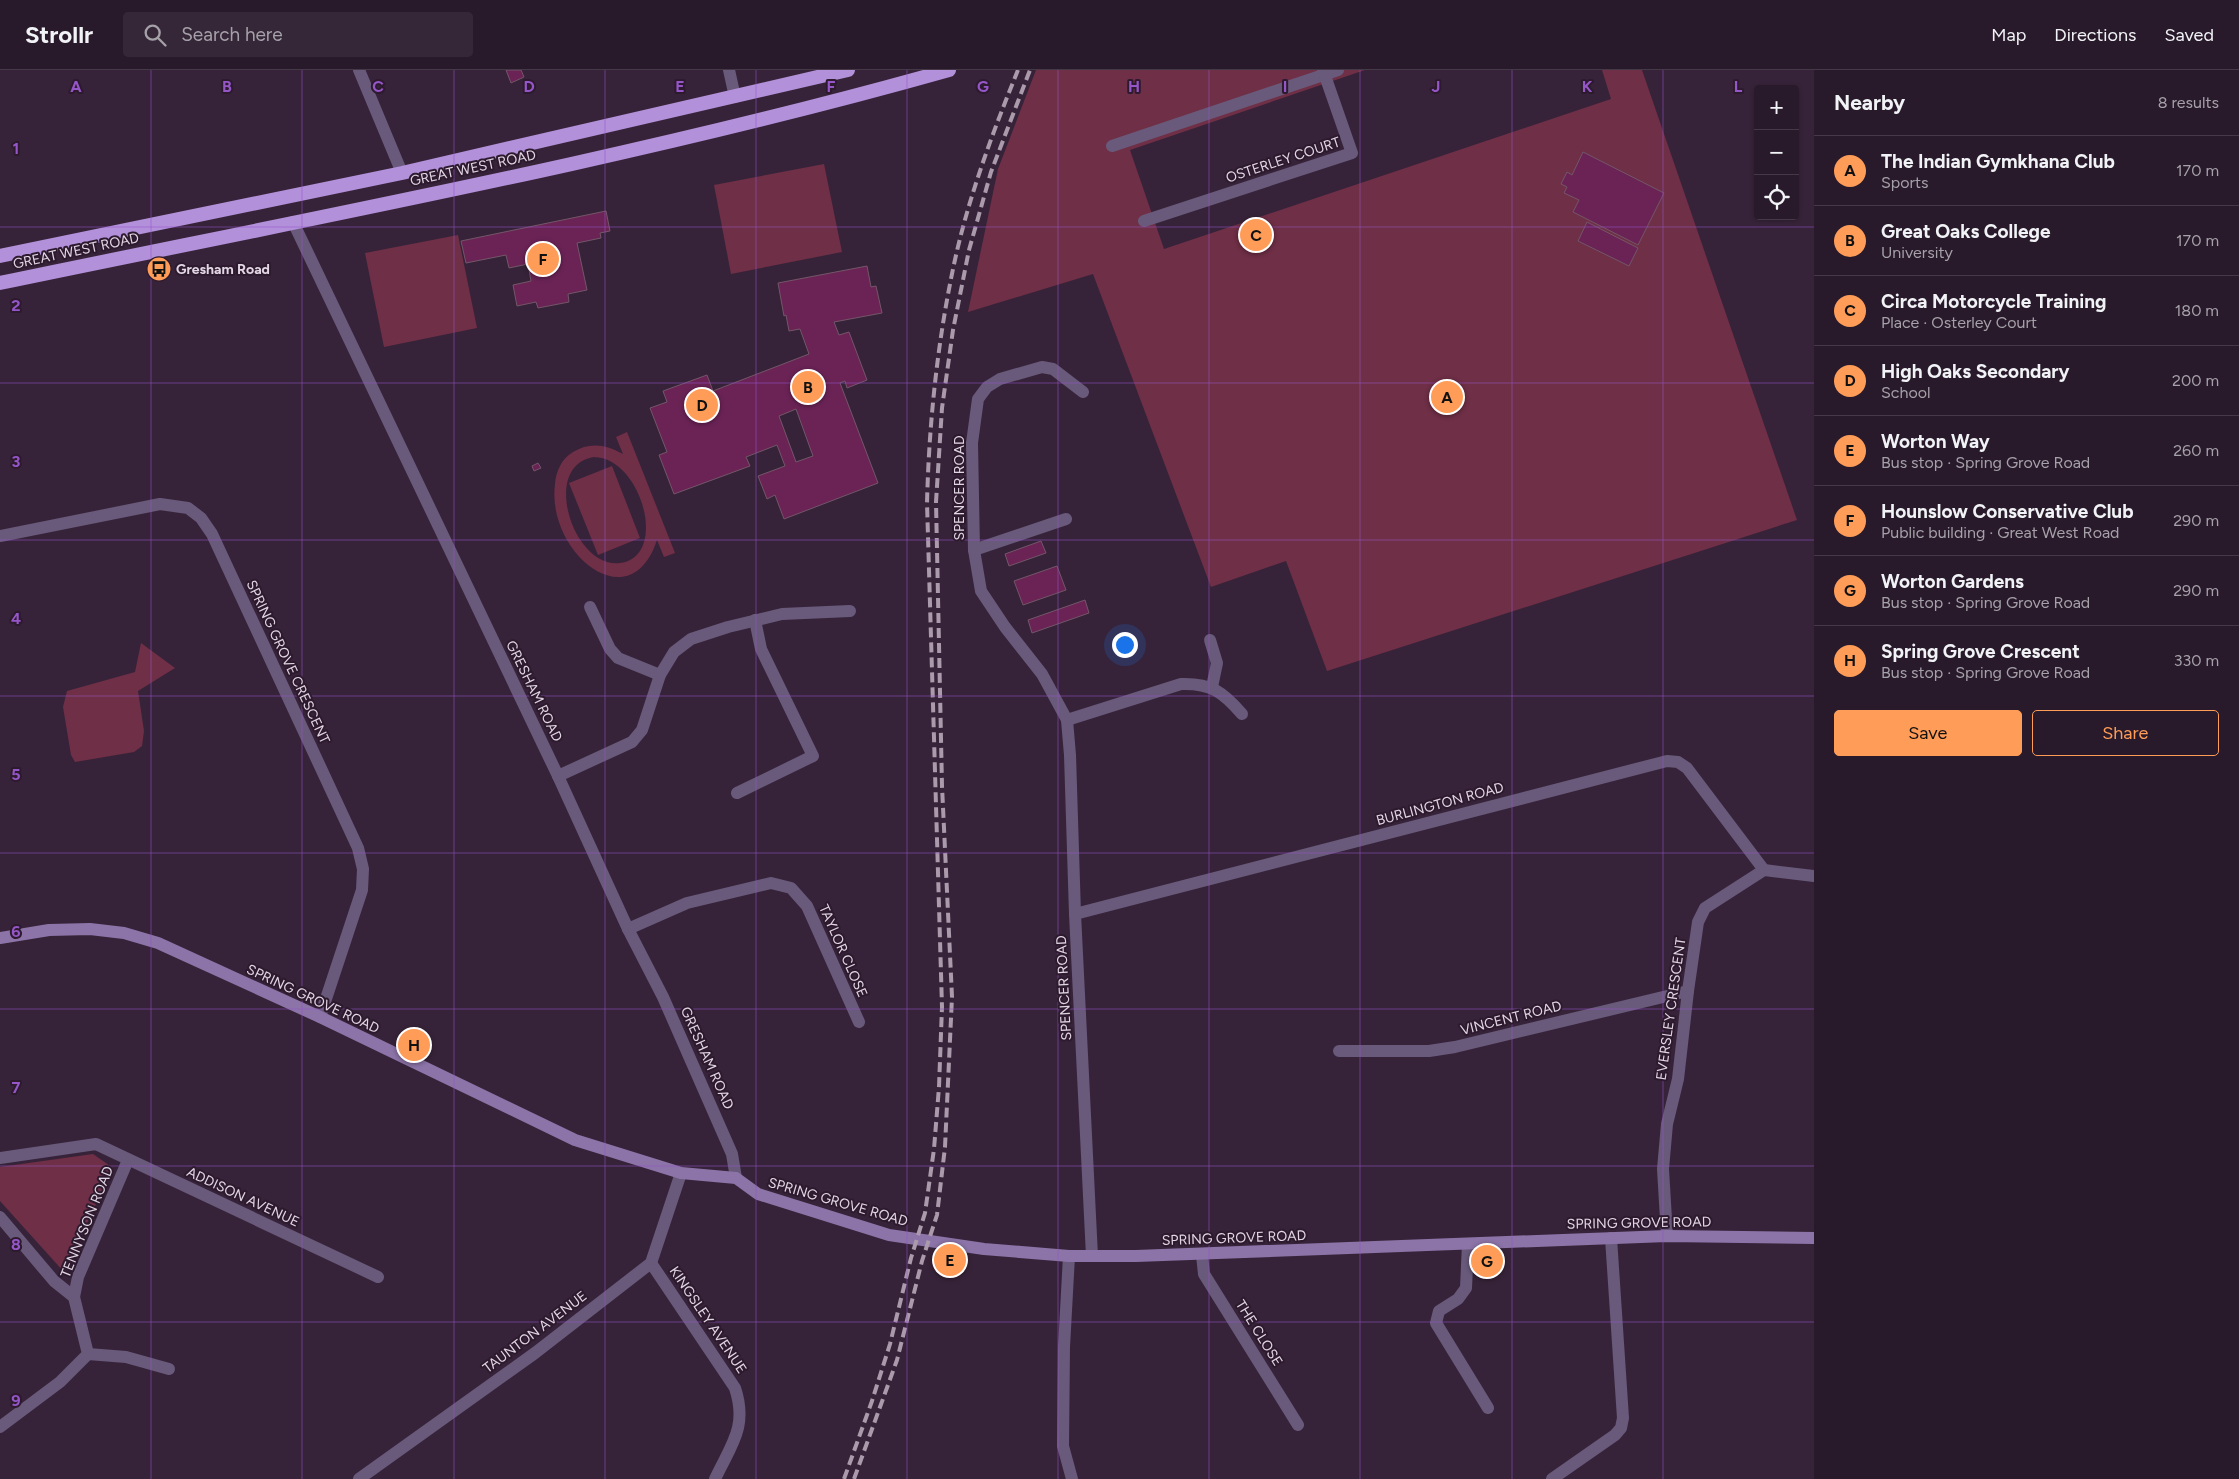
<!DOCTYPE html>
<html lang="en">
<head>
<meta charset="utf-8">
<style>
	:root { --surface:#291a2b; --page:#352737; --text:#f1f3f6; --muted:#a5a1a9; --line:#453847; --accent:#fe9c58 }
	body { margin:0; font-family:Figtree,sans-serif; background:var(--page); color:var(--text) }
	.controls { position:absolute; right:15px; top:15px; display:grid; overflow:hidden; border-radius:5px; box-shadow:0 1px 4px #0004 }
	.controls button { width:45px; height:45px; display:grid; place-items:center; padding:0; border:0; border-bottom:1px solid var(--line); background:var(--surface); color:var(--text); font:25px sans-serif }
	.you { position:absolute; left:1124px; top:574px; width:18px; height:18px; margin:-12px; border:4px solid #fff; border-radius:50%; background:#1a73e8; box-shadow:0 0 0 8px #1a73e833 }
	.badge { display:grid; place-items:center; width:32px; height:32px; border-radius:50%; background:var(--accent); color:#111; font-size:16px; font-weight:700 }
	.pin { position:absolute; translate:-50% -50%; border:2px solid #fff; box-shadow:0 1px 5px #0006 }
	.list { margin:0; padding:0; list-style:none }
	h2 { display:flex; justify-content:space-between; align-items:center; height:65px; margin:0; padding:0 20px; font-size:21px }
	h2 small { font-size:16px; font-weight:400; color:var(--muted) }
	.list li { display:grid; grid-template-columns:32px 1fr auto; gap:15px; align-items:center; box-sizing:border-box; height:70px; padding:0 20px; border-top:1px solid var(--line) }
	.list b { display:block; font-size:19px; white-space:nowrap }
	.list p { margin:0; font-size:16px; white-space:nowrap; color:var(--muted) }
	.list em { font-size:16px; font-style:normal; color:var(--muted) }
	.actions { display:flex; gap:10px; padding:15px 20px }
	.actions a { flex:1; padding:11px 0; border:1px solid var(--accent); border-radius:5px; text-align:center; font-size:18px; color:var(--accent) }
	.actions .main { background:var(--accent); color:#111 }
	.icon { flex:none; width:28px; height:28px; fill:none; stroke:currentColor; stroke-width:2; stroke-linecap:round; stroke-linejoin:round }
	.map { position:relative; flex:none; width:1814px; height:1409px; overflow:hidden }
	header { display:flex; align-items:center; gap:30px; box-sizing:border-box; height:70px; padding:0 25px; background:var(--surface); border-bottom:1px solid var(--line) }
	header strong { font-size:24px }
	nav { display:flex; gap:28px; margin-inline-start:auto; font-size:18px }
	.search { width:350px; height:45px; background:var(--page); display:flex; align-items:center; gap:12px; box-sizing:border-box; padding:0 18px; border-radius:5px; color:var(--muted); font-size:19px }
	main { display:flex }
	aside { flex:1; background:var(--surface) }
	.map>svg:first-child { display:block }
	.green { fill:#6f2f46; fill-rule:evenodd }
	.building { fill:#6b2356; stroke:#735668; fill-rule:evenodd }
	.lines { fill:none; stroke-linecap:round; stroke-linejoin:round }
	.minor { stroke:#695a7b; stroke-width:12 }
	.secondary { stroke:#8c74a8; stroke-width:12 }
	.trunk { stroke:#b290da; stroke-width:14 }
	.rail { stroke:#aa9aab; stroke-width:4; stroke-dasharray:10 5; stroke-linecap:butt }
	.grid { fill:none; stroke:#9556c8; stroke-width:1; stroke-opacity:0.55 }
	.labels { text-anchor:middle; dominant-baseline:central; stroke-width:4; stroke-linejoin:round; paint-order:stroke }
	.street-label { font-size:14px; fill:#e3d6e4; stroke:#2d1a2f }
	.poi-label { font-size:14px; font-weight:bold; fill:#e3d6e4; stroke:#2d1a2f; text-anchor:start }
	.grid-label { font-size:16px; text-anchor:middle; font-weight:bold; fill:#9556c8; stroke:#2d1a2f; stroke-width:4; stroke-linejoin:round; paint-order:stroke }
</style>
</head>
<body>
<header>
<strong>Strollr</strong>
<div class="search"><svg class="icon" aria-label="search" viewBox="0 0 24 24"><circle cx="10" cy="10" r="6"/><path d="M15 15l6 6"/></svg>Search here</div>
<nav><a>Map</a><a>Directions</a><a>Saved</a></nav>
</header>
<main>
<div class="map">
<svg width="1814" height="1409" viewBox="0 0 1814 1409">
	<rect width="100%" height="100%" fill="#372339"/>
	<g class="green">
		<polygon points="1036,0 1365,0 1130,80 1164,179 1611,29 1602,0 1642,0 1797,450 1327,601 1286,491 1211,517 1093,204 968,242 998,99"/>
		<polygon points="824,94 842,182 731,204 714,115"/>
		<polygon points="458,165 477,258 384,277 365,183"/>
		<path d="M627 362 675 483 664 487 657 470C630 552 546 482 555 414 556 402 561 389 573 382 589 372 606 374 623 384L616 367ZM594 387C642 388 669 487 620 493 573 499 540 395 594 387Z"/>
		<polygon points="612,396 640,468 598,485 569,413"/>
		<polygon points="141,573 175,598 138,621 144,661 142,676 134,682 75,692 71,685 63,637 67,621 135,602"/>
		<polygon points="93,1084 113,1098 64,1202 0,1131 0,1097"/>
	</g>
	<g class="building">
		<polygon points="506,0 521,0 524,7 511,13"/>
		<polygon points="1583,82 1664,123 1638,175 1573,142 1579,130 1564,123 1567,117 1561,114 1567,102 1572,105"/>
		<polygon points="606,141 610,161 600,163 601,168 577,173 587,220 568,224 569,232 538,238 536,232 517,236 513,215 531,211 528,194 509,198 506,185 466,193 461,171"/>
		<polygon points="1587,152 1638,178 1629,196 1578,171"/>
		<polygon points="1264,157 1267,167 1249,172 1246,162"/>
		<path d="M867 196 871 217 876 216 882 243 834 252 839 265 849 262 867 310 847 318 845 311 840 313 878 413 784 449 775 425 767 429 758 406 785 396 777 375 746 387 750 396 674 424 659 385 667 382 650 338 667 332 663 321 707 305 713 321 809 284 800 259 789 261 786 245 784 246 778 213ZM796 339 813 386 796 392 779 346Z"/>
		<polygon points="538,393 541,398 534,401 532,396"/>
		<polygon points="1041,471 1046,483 1009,496 1005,484"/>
		<polygon points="1057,496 1066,520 1023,535 1014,511"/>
		<polygon points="1085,530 1089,543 1032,563 1028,550"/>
	</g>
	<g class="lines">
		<g class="minor">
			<polyline points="359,0 402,103"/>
			<polyline points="729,0 735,27"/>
			<polyline points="1112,76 1338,0"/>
			<polyline points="1144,151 1352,83 1323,0"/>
			<polyline points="293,152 558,706 628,859 663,927 732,1084 736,1108"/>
			<polyline points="1066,449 974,480 972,373 978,329 987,317 1000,309 1042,297 1053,299 1083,322"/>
			<polyline points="0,466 160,434 188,438 201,448 212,464 358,778 363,799 362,820 320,947"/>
			<polyline points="974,480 981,521 1005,557 1042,604 1067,650 1070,685 1075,844 1092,1186"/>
			<polyline points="590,537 610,579 618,588 660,605"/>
			<polyline points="1210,570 1217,593 1212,617"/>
			<path d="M1067 650 1181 614C1211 613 1223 622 1242 644"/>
			<polyline points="558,706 632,672 642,660 660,605 674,582 691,569 728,557 782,544 850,541"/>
			<polyline points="737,723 813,686 761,579 755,550"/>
			<polyline points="1075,844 1667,691 1678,692 1687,698 1764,800"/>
			<polyline points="628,859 687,833 771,813 791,818 807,836 859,952"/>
			<polyline points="1339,981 1429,981 1455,977 1688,921"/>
			<polyline points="0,1088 96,1074 378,1207"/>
			<polyline points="0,1147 54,1211 74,1227"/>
			<polyline points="1667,1166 1663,1099 1667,1054 1678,1009 1688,921 1698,852 1705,838 1764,800 1814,806"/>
			<polyline points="1468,1174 1466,1218 1458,1229 1439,1241 1436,1253 1488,1338"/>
			<polyline points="1202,1185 1204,1204 1298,1355"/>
			<polyline points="1069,1186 1064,1277 1063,1376 1072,1409"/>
			<path d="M651 1193 735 1318C748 1357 731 1375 715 1409"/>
			<polyline points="88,1284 126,1287 169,1299"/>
			<polyline points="0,1357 60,1312 88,1284 74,1227 78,1207 128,1090"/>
			<polyline points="359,1409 535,1283 651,1193 681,1103"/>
			<polyline points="1552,1409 1615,1365 1621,1358 1623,1348 1611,1168"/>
		</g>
		<polyline class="secondary" points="0,868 49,860 90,859 124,863 158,873 320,947 575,1070 681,1103 736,1108 758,1124 889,1165 984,1179 1069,1186 1136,1186 1667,1166 1814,1168"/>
		<g class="trunk">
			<polyline points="0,186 402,103 848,0"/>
			<path d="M0 213C317 147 637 88 949 0"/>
		</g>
		<g class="rail">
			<path d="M844 1409 872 1331 890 1274 911 1188 925 1143 934 1079 939 1017 942 937 927 433C929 354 937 276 953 199 967 131 992 64 1018 0"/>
			<polyline points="854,1409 897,1290 922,1191 937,1145 945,1077 952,927 942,716 936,432 942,338 953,260 969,180 991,102 1030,0"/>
		</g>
	</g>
	<path class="grid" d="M151 0V1409M302 0V1409M454 0V1409M605 0V1409M756 0V1409M907 0V1409M1058 0V1409M1209 0V1409M1360 0V1409M1512 0V1409M1663 0V1409M0 157H1814M0 313H1814M0 470H1814M0 626H1814M0 783H1814M0 939H1814M0 1096H1814M0 1252H1814"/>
	<defs>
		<symbol id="bus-disc" viewBox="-11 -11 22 22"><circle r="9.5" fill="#fe9c58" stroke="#2d1a2f"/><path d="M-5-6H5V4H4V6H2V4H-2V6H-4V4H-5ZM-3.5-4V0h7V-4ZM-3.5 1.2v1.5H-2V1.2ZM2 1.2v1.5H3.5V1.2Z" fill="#111"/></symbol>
	</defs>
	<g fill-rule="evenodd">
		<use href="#bus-disc" x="145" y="185" width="28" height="28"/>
	</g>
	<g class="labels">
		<g class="street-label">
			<text transform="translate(1283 90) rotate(-18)">OSTERLEY COURT</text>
			<text transform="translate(473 98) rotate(-12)">GREAT WEST ROAD</text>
			<text transform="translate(76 181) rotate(-12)">GREAT WEST ROAD</text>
			<text transform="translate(959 418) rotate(-90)">SPENCER ROAD</text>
			<text transform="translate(288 592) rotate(65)">SPRING GROVE CRESCENT</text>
			<text transform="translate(534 621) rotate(64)">GRESHAM ROAD</text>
			<text transform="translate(1440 734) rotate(-15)">BURLINGTON ROAD</text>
			<text transform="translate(843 881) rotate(66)">TAYLOR CLOSE</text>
			<text transform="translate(1064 918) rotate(-93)">SPENCER ROAD</text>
			<text transform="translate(313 929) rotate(25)">SPRING GROVE ROAD</text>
			<text transform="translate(1671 939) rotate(-82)">EVERSLEY CRESCENT</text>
			<text transform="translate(1511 948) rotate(-14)">VINCENT ROAD</text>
			<text transform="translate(707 988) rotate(66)">GRESHAM ROAD</text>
			<text transform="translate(243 1127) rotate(25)">ADDISON AVENUE</text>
			<text transform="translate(838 1132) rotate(16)">SPRING GROVE ROAD</text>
			<text transform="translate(87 1152) rotate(-68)">TENNYSON ROAD</text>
			<text transform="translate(1639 1153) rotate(-1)">SPRING GROVE ROAD</text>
			<text transform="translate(1234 1168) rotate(-2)">SPRING GROVE ROAD</text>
			<text transform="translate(708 1250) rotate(56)">KINGSLEY AVENUE</text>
			<text transform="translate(535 1262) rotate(-37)">TAUNTON AVENUE</text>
			<text transform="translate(1259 1263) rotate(58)">THE CLOSE</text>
		</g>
		<g class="poi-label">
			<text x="176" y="199">Gresham Road</text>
		</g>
	</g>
	<g class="grid-label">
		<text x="76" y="22">A</text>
		<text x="227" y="22">B</text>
		<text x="378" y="22">C</text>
		<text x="529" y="22">D</text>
		<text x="680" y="22">E</text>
		<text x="831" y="22">F</text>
		<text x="983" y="22">G</text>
		<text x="1134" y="22">H</text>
		<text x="1285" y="22">I</text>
		<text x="1436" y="22">J</text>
		<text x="1587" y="22">K</text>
		<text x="1738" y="22">L</text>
		<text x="16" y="84">1</text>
		<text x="16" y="241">2</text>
		<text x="16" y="397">3</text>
		<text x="16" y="554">4</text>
		<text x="16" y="710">5</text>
		<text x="16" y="867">6</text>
		<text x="16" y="1023">7</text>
		<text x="16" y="1180">8</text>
		<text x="16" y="1336">9</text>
	</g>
</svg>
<div class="controls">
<button>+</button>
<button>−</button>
<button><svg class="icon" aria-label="locate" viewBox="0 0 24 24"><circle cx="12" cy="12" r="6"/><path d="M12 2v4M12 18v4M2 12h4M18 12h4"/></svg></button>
</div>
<div class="you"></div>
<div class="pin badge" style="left:1447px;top:327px">A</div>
<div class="pin badge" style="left:808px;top:317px">B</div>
<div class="pin badge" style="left:1256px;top:165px">C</div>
<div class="pin badge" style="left:702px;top:335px">D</div>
<div class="pin badge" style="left:950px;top:1190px">E</div>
<div class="pin badge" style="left:543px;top:189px">F</div>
<div class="pin badge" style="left:1487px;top:1191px">G</div>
<div class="pin badge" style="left:414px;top:975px">H</div>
</div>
<aside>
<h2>Nearby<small>8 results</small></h2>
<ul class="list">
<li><span class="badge">A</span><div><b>The Indian Gymkhana Club</b><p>Sports</p></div><em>170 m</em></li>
<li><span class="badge">B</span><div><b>Great Oaks College</b><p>University</p></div><em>170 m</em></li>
<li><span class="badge">C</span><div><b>Circa Motorcycle Training</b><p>Place · Osterley Court</p></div><em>180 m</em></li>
<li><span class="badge">D</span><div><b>High Oaks Secondary</b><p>School</p></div><em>200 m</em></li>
<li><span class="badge">E</span><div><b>Worton Way</b><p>Bus stop · Spring Grove Road</p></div><em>260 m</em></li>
<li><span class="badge">F</span><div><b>Hounslow Conservative Club</b><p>Public building · Great West Road</p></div><em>290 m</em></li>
<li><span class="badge">G</span><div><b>Worton Gardens</b><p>Bus stop · Spring Grove Road</p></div><em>290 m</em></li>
<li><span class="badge">H</span><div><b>Spring Grove Crescent</b><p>Bus stop · Spring Grove Road</p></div><em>330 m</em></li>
</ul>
<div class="actions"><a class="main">Save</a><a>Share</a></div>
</aside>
</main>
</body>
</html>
